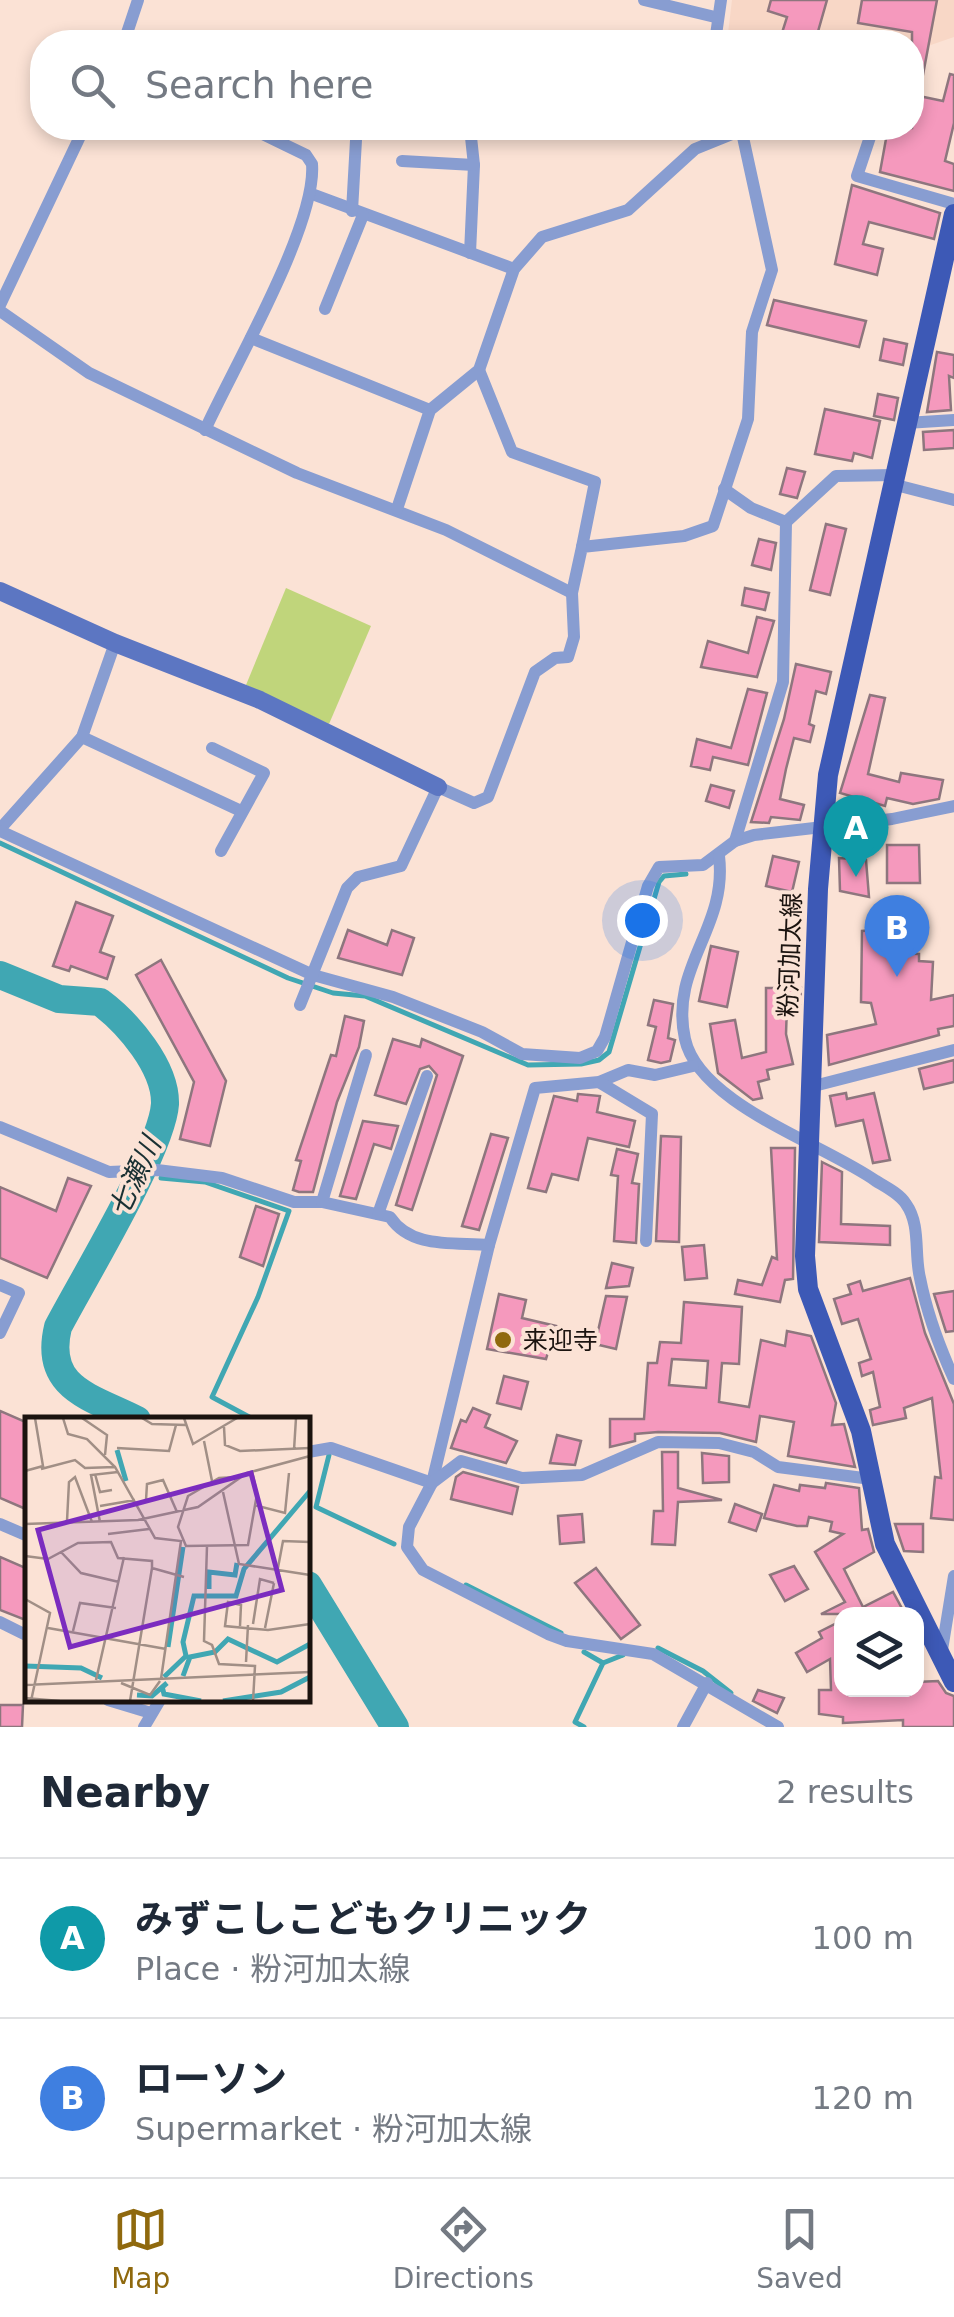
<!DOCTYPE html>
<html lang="en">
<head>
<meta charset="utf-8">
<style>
	:root { --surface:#fff; --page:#f6f6f7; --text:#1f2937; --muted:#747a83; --line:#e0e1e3; --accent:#8f690e }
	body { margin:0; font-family:"DejaVu Sans","Noto Sans JP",sans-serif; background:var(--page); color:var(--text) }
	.controls { position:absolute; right:30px; bottom:30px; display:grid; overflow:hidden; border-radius:20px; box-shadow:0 5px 15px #0003 }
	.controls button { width:90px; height:90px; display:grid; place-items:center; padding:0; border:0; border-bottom:2px solid var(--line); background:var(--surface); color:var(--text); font:50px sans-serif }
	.you { position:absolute; left:642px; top:920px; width:35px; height:35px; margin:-25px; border:8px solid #fff; border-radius:50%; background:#1a73e8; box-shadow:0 0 0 15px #1a73e833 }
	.badge { display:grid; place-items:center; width:65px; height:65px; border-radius:50%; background:var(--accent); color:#fff; font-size:32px; font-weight:700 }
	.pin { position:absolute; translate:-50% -82px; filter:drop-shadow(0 2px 5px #0008) }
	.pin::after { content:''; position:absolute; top:52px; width:35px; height:30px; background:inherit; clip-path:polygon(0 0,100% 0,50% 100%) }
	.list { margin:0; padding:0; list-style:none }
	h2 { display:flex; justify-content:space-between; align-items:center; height:130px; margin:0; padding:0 40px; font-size:42px }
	h2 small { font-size:32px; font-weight:400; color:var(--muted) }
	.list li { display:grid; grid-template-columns:65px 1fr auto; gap:30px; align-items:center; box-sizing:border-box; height:160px; padding:0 40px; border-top:2px solid var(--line) }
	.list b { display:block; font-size:38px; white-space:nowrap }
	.list p { margin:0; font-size:32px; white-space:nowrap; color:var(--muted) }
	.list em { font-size:32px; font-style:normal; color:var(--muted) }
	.icon { flex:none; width:55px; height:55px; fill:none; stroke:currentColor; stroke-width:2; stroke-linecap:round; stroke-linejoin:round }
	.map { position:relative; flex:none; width:954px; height:1727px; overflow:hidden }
	.search { position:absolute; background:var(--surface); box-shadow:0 5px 15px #0003; left:30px; right:30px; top:30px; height:110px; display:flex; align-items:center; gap:25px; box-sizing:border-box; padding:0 35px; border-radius:40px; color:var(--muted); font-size:38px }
	.sheet { height:450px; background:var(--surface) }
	nav { display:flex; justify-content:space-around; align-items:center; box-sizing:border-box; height:140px; border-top:2px solid var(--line); background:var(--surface); font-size:28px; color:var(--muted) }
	nav a { display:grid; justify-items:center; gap:5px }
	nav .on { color:var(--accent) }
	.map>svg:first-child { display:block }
	.built { fill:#f8d7c6 }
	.green { fill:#c0d57b }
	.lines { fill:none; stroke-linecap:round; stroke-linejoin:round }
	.stream { stroke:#40a7b3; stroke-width:5 }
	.river { stroke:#40a7b3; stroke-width:28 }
	.building { fill:#f599bd; stroke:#8e767e; stroke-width:2.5; fill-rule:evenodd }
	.street { stroke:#889dd1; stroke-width:12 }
	.secondary { stroke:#5c76c2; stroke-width:18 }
	.primary { stroke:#3d59b6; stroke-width:20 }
	.poi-dot { fill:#8f690e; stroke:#fbe2d5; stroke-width:4 }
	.labels { text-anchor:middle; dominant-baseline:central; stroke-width:8; stroke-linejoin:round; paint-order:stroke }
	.street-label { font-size:25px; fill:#1b130f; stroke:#fbe2d5 }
	.poi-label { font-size:25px; fill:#1b130f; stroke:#fbe2d5; text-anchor:start }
	.water-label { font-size:28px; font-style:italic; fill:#193033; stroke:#fbe2d5 }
	.inset-river { fill:none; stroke:#40a7b3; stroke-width:5 }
	.inset-road { fill:none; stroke:#a18f86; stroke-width:2.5 }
	.view { fill:#7b2cbf; fill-opacity:0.15; stroke:#7b2cbf; stroke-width:5 }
	.inset-edge { fill:none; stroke:#1b130f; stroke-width:5 }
</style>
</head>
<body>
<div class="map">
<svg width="954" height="1727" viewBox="0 0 954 1727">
	<rect width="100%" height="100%" fill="#fbe2d5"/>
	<polygon class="built" points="732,0 954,0 954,37 925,47 875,31 866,42 727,42"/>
	<polygon class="green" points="286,588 371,626 329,724 246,685"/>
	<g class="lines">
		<g class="stream">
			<polyline points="0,843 288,978 333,993 365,996 528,1065 581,1064 599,1060 609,1052 659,882 664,876 686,874"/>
			<polyline points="161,1178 205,1182 289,1211 258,1297 212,1397 255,1420"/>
			<polyline points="329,1455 316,1507 394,1544"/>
			<polyline points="466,1585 561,1633"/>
			<polyline points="658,1648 703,1671 731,1693"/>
			<polyline points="584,1652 603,1663 575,1722 584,1727"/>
			<polyline points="603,1663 623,1655"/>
		</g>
		<g class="river">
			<path d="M0 975 59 999 100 1002C128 1023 166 1067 165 1104 162 1150 83 1279 58 1327 43 1389 92 1397 137 1420"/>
			<polyline points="308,1585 395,1727"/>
		</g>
	</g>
	<g class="building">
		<polygon points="771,0 827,0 815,42 782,33 787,17 768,11"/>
		<polygon points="862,0 937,0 919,96 943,101 950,74 954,75 954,123 945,161 954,164 954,191 880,172 888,128 912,128 912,32 858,23"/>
		<polygon points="852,185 940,213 934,239 869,222 863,244 883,249 877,275 835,264"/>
		<polygon points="774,300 866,321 859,347 767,325"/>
		<polygon points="884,339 907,344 903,365 880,360"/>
		<polygon points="937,352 954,355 954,378 949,376 951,410 927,412"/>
		<polygon points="878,394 898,398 894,420 874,416"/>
		<polygon points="825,409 880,421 872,458 854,453 852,461 815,454"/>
		<polygon points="954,430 954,448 924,450 923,432"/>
		<polygon points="787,468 805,472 797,498 780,494"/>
		<polygon points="826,524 846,529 830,595 810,590"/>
		<polygon points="759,539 776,543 771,570 752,565"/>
		<polygon points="745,588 769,593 765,610 742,605"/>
		<polygon points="757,617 774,621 757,677 701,667 708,641 748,653"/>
		<polygon points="796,664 831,672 826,694 816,691 809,724 814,726 810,742 794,738 786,769 780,799 804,805 800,820 771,817 769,823 751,822 784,719"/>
		<polygon points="748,689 767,693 748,765 713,757 710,770 691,766 697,739 731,748"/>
		<polygon points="870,695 885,698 868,774 899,782 901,773 943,780 939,799 913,804 887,798 885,806 840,793"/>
		<polygon points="711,785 734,791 729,808 706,801"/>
		<polygon points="887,845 919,845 920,883 887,883"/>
		<polygon points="773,856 799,862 792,892 766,886"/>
		<polygon points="839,858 866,860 869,897 840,891"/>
		<polygon points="76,902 113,916 100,952 114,957 107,979 71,966 69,971 53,966"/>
		<polygon points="890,929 893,953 919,954 919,961 933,962 931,1000 954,995 954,1026 938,1029 939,1035 829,1065 827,1035 876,1024 871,1003 861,1002 862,931"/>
		<polygon points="348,930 387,945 392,930 414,938 402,975 338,958"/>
		<polygon points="711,946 738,952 727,1007 699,1001"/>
		<polygon points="161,960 226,1081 210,1146 180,1139 194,1082 136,975"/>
		<polygon points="766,988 801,988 800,1005 787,1005 786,1034 793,1064 767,1070 769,1079 758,1082 762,1098 753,1100 718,1073 710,1024 735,1020 742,1058 766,1052"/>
		<polygon points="654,1000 673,1004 668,1038 675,1040 670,1061 661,1063 648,1060 656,1027 648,1025"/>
		<polygon points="345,1016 364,1021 359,1047 337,1102 313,1192 299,1192 293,1190 301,1161 296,1160 331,1055 336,1056"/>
		<polygon points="393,1039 420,1047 422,1039 463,1056 412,1210 396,1205 437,1075 429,1066 420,1069 406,1104 375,1095"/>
		<polygon points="954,1060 954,1082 924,1089 919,1069"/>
		<polygon points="846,1093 847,1099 874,1093 890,1160 873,1163 863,1120 836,1126 830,1096"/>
		<polygon points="578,1094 600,1096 597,1112 635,1121 629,1147 588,1138 578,1180 552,1174 546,1192 528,1188 554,1096 577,1101"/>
		<polygon points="363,1121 398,1126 391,1149 374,1144 356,1199 340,1196"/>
		<polygon points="491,1134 508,1138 479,1230 462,1226"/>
		<polygon points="661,1136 681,1137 679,1242 656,1241"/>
		<polygon points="771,1148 795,1148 793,1279 785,1280 780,1302 735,1294 738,1280 762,1285 772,1257 777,1259"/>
		<polygon points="617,1149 638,1154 632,1183 639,1184 636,1243 614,1241 618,1176 611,1175"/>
		<polygon points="822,1162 842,1172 841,1224 890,1226 890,1245 819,1242"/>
		<polygon points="68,1178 91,1186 47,1278 0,1258 0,1187 56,1211"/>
		<polygon points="256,1206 279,1214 263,1266 240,1257"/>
		<polygon points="704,1245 707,1278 685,1280 682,1247"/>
		<polygon points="612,1263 633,1268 629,1286 606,1288"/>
		<polygon points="910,1278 925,1333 954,1404 954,1520 931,1518 935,1477 941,1478 932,1398 904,1408 906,1418 873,1425 870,1410 880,1407 873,1372 862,1376 859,1363 871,1359 858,1319 842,1324 834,1299 851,1294 848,1285 860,1281 863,1291"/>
		<polygon points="954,1291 954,1331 946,1332 934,1294"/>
		<polygon points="499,1294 526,1300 522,1318 556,1326 546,1359 487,1349"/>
		<polygon points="606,1296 627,1297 616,1349 595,1344"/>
		<path d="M684 1302 742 1307 739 1364 722 1363 719 1402 749 1407 761 1340 785 1346 787 1331 811 1336 836 1403 832 1425 844 1424 855 1467 788 1456 794 1422 760 1416 756 1442 720 1433 658 1432 635 1434V1441L610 1447V1419H644L648 1363H657L660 1342 681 1343ZM672 1359 708 1361 706 1388 669 1385Z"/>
		<polygon points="504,1376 528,1382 521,1409 497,1403"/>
		<polygon points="473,1408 490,1415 485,1427 517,1441 506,1463 451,1448 461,1420 466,1422"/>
		<polygon points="0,1411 28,1423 28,1510 0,1498"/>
		<polygon points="557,1435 581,1441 575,1465 550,1463"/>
		<polygon points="662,1452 678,1452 678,1488 722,1500 678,1502 675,1545 652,1544 654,1511 663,1511"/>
		<polygon points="702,1453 729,1456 729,1482 703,1483"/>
		<polygon points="463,1472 518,1487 512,1514 451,1499 456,1477"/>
		<polygon points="826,1483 859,1488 862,1530 868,1529 874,1552 844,1569 863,1607 893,1592 905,1614 821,1614 845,1602 815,1552 843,1534 830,1531 832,1522 809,1517 807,1526 797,1526 764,1518 774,1485 799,1491 800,1485 825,1488"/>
		<polygon points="735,1504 762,1514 756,1531 729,1522"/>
		<polygon points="582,1514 584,1542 560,1544 558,1516"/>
		<polygon points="923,1524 923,1552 904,1551 895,1524"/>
		<polygon points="0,1557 28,1569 28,1621 0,1610"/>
		<polygon points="794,1566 808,1589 785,1601 770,1575"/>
		<polygon points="596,1568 640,1625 621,1639 575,1583"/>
		<polygon points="835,1624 842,1638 842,1690 916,1690 916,1682 938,1681 946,1693 954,1696 954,1727 903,1727 903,1720 843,1723 843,1717 819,1714 819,1690 831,1690 830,1659 807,1672 796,1653 822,1638 819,1632"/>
		<polygon points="758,1690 784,1698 777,1713 753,1701"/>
		<polygon points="0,1705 23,1705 22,1727 0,1727"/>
	</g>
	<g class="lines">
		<g class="street">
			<polyline points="644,0 715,17"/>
			<polyline points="124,42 138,0"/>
			<polyline points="715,42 721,0"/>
			<polyline points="470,128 474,165 470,253"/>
			<polyline points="873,128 857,176 954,204"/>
			<polyline points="402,161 474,165"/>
			<polyline points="312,194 514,269"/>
			<polyline points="352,211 356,140"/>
			<polyline points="0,305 84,128"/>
			<polyline points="325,309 363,215"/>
			<polyline points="0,311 89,373 297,473 446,530 572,593"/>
			<polyline points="251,338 430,410"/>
			<polyline points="479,370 512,452 595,482 582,547"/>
			<polyline points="906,423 954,420"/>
			<path d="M205 430C233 368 317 225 312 164L306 155 250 128"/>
			<polyline points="892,484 954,500"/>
			<polyline points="724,489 751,508 786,522"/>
			<polyline points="397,509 430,410 479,370 514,269 542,237 628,210 695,149 742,130"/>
			<polyline points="786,522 836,476 894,475"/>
			<polyline points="82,737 241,811"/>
			<polyline points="212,748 264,773 221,851"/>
			<polyline points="0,829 82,737 115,643"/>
			<polyline points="0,831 313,975 393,997 482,1032 522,1054 580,1058 597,1051 605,1037 648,886 659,867 703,865 735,841 754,835 892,819 954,806"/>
			<polyline points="735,841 783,682 786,522"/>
			<path d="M719 856C728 929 669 966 685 1039 699 1104 824 1144 876 1181 886 1187 900 1194 906 1204 921 1225 914 1254 920 1278 927 1314 939 1346 954 1379"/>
			<polyline points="300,1005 347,888 358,877 401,866 438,787 474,803 488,797 535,672 555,658 568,657 574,637 572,593 582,547 684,536 713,526 748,419 752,332 772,270 741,128"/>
			<polyline points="693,1066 655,1075 628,1070 599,1082 535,1088 489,1245 432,1483 409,1527 407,1547 423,1570 548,1634 567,1641 653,1654 778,1727"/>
			<polyline points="599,1082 652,1114 646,1241"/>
			<polyline points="810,1087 954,1050"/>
			<path d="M0 1127 109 1172 157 1170 222 1178 294 1202H322L390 1217C411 1249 454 1242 489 1245"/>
			<polyline points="322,1202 366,1055"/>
			<polyline points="378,1214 427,1076"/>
			<polyline points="0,1285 19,1293 0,1333"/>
			<polyline points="308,1452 331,1448 432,1483"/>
			<polyline points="432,1483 461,1461 522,1478 582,1475 658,1442 719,1443 754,1452 778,1467 871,1479"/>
			<polyline points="0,1524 28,1536"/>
			<polyline points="0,1622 28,1636"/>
			<polyline points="941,1656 954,1576"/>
			<polyline points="108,1700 151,1713"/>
			<polyline points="144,1727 160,1700"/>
			<polyline points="683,1727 707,1683"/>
		</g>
		<polyline class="secondary" points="0,591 115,643 260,700 438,787"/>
		<polyline class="primary" points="954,214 828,775 818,889 805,1256 808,1289 861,1431 885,1544 954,1682"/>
	</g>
	<circle class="poi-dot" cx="503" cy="1340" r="10"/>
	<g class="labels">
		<g class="street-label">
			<text transform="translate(790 955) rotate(-88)">粉河加太線</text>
		</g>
		<g class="poi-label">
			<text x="523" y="1340">来迎寺</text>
		</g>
		<g class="water-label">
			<text transform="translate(135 1177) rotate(-65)">七瀬川</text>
		</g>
	</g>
	<g transform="translate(25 1417)">
		<rect width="285" height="285" fill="#fbe2d5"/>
		<path class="inset-river" d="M92 33 101 64M184 172V155L210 158 212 146M143 230 158 130M0 249 56 251 77 261M158 259 165 240 190 235 203 222 252 245 285 227M139 260 161 239 158 225 169 179H211L219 152 285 74M137 269 139 277 176 284M112 278 127 279 142 266M198 284 256 275 285 260"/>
		<path class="inset-road" d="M38 1 43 17 62 22 90 50 130 121 156 124 136 262M57 1 82 18 80 38M117 1 127 7 161 8M159 1 168 27 212 1M199 10 200 28 215 34 285 31M179 24 187 64M92 31 144 34 151 8M269 33 271 1M16 52 50 43 60 51 90 50M0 54 18 49 10 1M70 57 75 75 87 73M212 60 194 61 163 79 153 110 161 129 223 128 232 77 227 54M198 75 214 147 285 158M121 83 122 67 138 63 152 95M229 88 260 96 264 56M75 89 110 83M42 104 44 65 50 60 67 105M75 105 66 58 93 55M0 107 113 103 173 90 222 56 285 39M83 117 124 112M182 129 179 224 187 228 194 247 230 249 228 284M36 135 56 156 94 165M0 139 23 142 53 126 86 125 93 141 127 144V151L159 160M252 156 258 124 285 125M0 182 25 196 6 284M228 207 235 162 249 166M215 209 216 188 203 185 200 209 243 213 285 207M23 211 141 232M240 211 249 166M48 214 55 186 91 191M221 245 223 208M71 263 99 140M96 266 125 278 135 264M0 268 285 255M0 281 35 284M105 284 127 151"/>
		<path class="view" d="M226 56 257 173 45 230 13 113Z"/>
		<rect width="285" height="285" class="inset-edge"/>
	</g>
</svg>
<div class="controls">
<button><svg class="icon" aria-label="layers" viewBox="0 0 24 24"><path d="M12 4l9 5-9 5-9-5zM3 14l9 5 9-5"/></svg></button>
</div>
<div class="you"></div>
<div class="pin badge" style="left:856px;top:877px;background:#0f9aa8">A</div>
<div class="pin badge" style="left:897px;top:977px;background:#3f7fe0">B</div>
<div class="search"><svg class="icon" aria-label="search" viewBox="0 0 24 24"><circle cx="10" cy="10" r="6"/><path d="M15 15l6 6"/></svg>Search here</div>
</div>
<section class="sheet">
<h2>Nearby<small>2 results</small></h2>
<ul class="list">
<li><span class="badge" style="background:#0f9aa8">A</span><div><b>みずこしこどもクリニック</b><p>Place · 粉河加太線</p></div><em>100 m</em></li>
<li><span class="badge" style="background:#3f7fe0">B</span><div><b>ローソン</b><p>Supermarket · 粉河加太線</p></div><em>120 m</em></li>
</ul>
</section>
<nav>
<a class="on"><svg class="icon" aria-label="map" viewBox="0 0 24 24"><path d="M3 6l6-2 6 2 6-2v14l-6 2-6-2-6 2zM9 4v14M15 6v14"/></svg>Map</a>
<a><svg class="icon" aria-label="directions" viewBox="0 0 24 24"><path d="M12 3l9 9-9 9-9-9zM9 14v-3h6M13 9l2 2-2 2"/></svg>Directions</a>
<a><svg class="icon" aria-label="saved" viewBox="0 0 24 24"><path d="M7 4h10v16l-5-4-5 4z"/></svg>Saved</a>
</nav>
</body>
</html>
